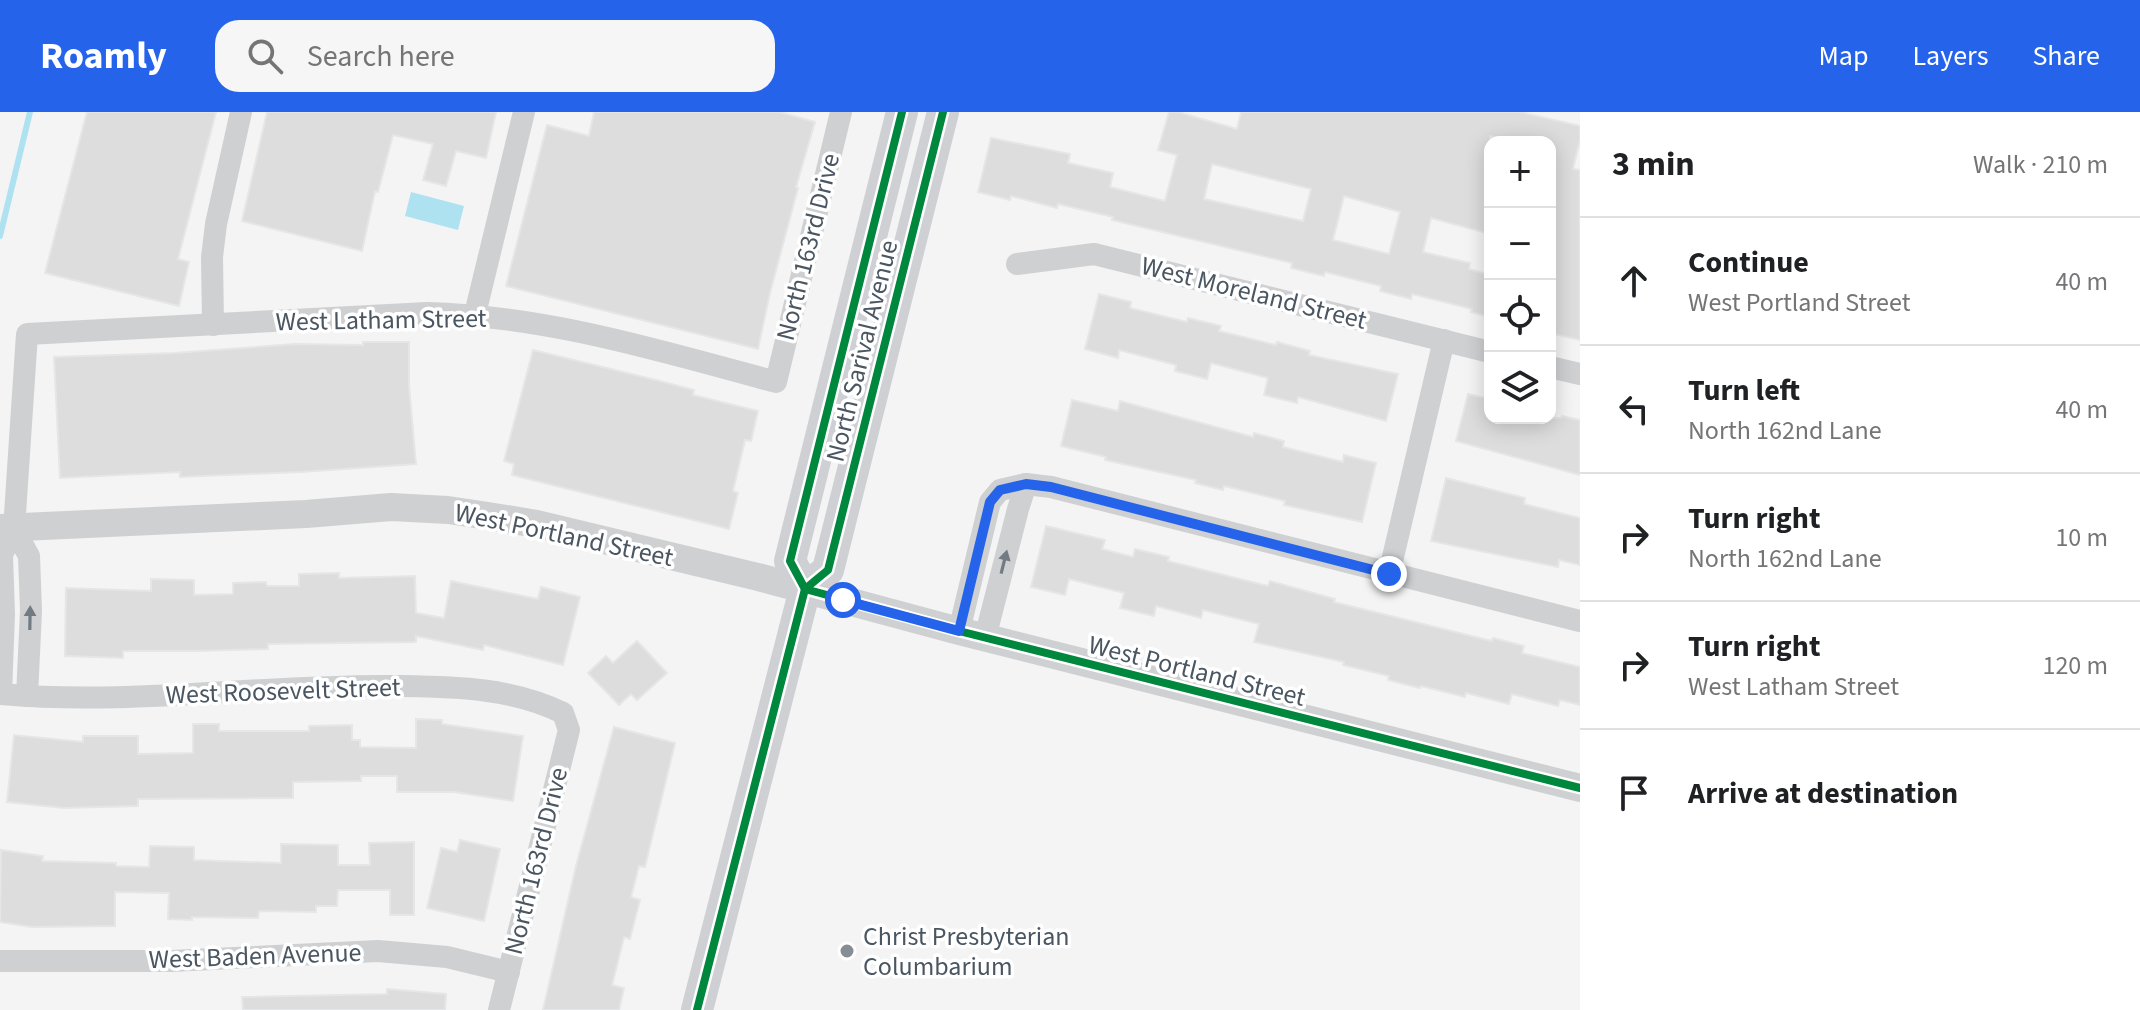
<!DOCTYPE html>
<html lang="en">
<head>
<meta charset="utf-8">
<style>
	:root { --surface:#fff; --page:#f6f6f6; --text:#202124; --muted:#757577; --line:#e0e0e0; --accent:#2563eb }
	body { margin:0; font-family:"Source Sans 3",sans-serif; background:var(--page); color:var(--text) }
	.controls { position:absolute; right:24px; top:24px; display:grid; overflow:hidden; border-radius:16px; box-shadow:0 4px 20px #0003 }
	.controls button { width:72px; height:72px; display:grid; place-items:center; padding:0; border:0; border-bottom:2px solid var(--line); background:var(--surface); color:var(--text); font:40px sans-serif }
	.stop { position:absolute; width:24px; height:24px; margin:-18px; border:6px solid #2563eb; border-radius:50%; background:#fff }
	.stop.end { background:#2563eb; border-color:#fff; box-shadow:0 2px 8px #0008 }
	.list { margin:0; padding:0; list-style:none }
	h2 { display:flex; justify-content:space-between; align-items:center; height:104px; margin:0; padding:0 32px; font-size:34px }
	h2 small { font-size:26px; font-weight:400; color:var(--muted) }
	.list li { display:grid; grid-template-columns:52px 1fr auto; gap:24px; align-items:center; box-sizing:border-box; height:128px; padding:0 32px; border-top:2px solid var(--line) }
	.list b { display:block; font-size:30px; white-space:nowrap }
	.list p { margin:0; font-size:26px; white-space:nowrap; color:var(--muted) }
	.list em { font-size:26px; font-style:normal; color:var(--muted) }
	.icon { flex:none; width:44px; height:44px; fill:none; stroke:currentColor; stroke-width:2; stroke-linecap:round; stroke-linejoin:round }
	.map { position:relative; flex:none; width:1580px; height:898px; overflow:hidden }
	header { display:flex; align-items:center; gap:48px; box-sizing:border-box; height:112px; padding:0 40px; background:var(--accent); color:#fff }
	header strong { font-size:38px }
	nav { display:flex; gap:44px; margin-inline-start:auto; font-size:28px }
	.search { width:560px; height:72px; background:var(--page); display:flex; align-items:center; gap:20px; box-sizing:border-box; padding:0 28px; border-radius:24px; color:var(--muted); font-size:30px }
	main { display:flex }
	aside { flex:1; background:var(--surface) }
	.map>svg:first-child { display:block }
	.water { fill:#aee2f0 }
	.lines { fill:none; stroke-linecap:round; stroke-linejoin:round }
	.stream { stroke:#aee2f0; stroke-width:6 }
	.building { fill:#ddddde; stroke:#e5e6e7; stroke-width:2; fill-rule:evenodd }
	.minor { stroke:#ced0d2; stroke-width:22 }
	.tertiary { stroke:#ced0d2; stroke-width:28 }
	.secondary { stroke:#ced0d4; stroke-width:32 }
	.cycleway-casing { stroke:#fff; stroke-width:13 }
	.cycleway { stroke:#00873e; stroke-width:8 }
	.oneway { fill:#727b83 }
	.route { stroke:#2563eb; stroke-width:10 }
	.poi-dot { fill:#868d94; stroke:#fff; stroke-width:3 }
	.labels { text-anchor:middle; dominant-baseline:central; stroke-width:7; stroke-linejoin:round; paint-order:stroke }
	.street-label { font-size:26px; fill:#4a5661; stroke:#fff }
	.poi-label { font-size:26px; fill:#4a5661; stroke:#fff; text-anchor:start }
</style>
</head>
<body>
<header>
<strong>Roamly</strong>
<div class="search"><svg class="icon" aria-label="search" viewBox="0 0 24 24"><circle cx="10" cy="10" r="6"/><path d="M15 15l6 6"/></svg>Search here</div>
<nav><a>Map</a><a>Layers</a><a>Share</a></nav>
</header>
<main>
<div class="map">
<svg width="1580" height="898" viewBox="0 0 1580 898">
	<rect width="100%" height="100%" fill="#f4f4f4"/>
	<polygon class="water" points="411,80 464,94 458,118 405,104"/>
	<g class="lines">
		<polyline class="stream" points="0,124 30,0"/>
	</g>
	<g class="building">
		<polygon points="87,0 216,0 178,147 189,150 179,194 45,161"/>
		<polygon points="267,0 496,0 486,46 456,39 446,74 423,68 433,32 393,23 378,80 375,79 362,139 242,109"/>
		<polygon points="594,0 779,0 815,10 796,75 798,76 770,181 758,237 506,174 547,13 589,24"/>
		<path d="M1169 0H1178L1237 17 1241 0H1520L1580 14V28L1573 57 1580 58V228L1550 221V30H1514L1490 24V122L1431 106 1423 140 1470 151 1469 157 1490 163V205L1471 200 1472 197 1412 182 1411 187 1380 179 1381 174 1325 160 1324 164 1291 156 1292 151 1112 108 1113 105 1058 92 1057 96 1011 84 1010 88 978 80 991 26 1070 42 1068 51 1113 61 1110 75 1165 89 1177 43 1158 38ZM1212 52 1311 77 1303 109 1204 87ZM1344 84 1400 100 1389 142 1333 128Z"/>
		<polygon points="1099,182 1131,190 1130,196 1187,210 1188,206 1221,214 1219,219 1276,233 1277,230 1310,239 1309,243 1398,262 1386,309 1298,285 1297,291 1264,283 1268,266 1211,251 1207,267 1175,259 1176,253 1119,238 1118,246 1085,237"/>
		<polygon points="363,230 409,230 409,273 416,352 301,360 180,365 180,360 60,366 54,245 174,241 295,232 363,233"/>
		<polygon points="533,238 656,268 694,278 693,283 758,299 751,329 745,328 733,379 738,381 729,417 512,363 514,352 504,349"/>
		<polygon points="1468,282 1490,287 1490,306 1561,306 1562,304 1580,308 1580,363 1456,329"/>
		<polygon points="1072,288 1118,299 1120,289 1253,325 1254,321 1284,329 1283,335 1343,350 1344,343 1376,351 1362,410 1284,393 1285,389 1224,374 1223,378 1195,371 1196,368 1105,348 1106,345 1061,334"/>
		<polygon points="1446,366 1525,386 1524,392 1580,406 1580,453 1559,448 1558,455 1431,429"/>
		<polygon points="1046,414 1105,428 1102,437 1133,445 1135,437 1169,445 1168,449 1268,474 1270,469 1335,487 1334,490 1492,529 1493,526 1524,534 1522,541 1580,555 1580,593 1560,588 1558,594 1512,582 1509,592 1466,581 1465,585 1421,574 1420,576 1388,568 1389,564 1343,553 1344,550 1254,530 1259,512 1203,498 1201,506 1156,494 1154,504 1120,496 1124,481 1069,467 1065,483 1031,475"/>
		<polygon points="339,461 339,466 415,464 416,501 444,506 451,469 538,487 541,475 580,485 563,553 484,533 483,538 416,524 416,530 268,532 268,537 196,539 123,539 123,546 65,544 66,476 151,479 151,467 194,468 194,483 233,482 233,471 266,470 267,474 299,474 299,462"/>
		<polygon points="637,529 667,561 637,588 631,582 619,593 588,561 606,544 613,551"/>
		<polygon points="416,607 442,608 442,612 523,624 513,689 454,680 397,680 397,664 361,664 361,669 293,670 293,686 138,687 138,694 64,696 7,690 14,623 83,630 83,624 138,624 138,642 193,641 193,612 219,612 219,619 309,619 309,614 352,613 352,628 360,628 360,635 416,636"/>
		<polygon points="614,615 675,631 645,755 639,754 631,785 640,788 630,827 624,825 612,873 624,876 619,898 543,898 576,754"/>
		<polygon points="460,728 500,737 484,809 427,796 441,736 457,740"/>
		<polygon points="414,730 414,803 390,803 390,778 338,778 337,794 316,794 316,800 259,799 258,806 192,805 192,808 168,807 169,781 115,780 115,814 32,815 0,810 1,738 43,744 42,749 116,751 116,754 149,755 150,734 194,735 194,748 281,751 281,732 338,733 338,753 370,753 369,731"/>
		<polygon points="387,877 446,882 445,898 243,898 242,885 387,882"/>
	</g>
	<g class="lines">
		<g class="minor">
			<polyline points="1017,152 1094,142 1490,240"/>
			<polyline points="475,202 524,0"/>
			<polyline points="213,213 212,145 216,112 241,0"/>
			<polyline points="1550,255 1580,262"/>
			<polyline points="14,417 29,444 31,499 27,584"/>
			<polyline points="1389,462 1444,228"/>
			<polyline points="959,519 990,390 1000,378 1026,372 1051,375 1580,509"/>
			<polyline points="985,526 1018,397 1026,372"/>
			<path d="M0 582C132 594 264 572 396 574 454 575 510 575 563 601L569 618 499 898"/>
			<path d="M1 582 4 502 2 443 14 417 27 222 427 201C547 204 661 239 776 270L841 0"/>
			<polyline points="0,849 171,849 378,839 447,845 509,860"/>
		</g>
		<polyline class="tertiary" points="0,416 306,402 391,395 448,398 488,404 537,412 758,465 959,519 1580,676"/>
		<g class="secondary">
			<polyline points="805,477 790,449 902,0"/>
			<polyline points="697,898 805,477 828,458 943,0"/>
		</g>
		<defs>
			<g id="cycleway">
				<polyline points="805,477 959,519 1580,676"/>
				<polyline points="805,477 790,449 902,0"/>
				<polyline points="697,898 805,477 828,458 943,0"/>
			</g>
		</defs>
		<use href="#cycleway" class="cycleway-casing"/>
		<use href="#cycleway" class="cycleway"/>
	</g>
	<defs><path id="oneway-solid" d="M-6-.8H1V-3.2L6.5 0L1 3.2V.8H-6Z" transform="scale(2)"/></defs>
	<g class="oneway">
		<use href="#oneway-solid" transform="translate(1004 450) rotate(-76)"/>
		<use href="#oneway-solid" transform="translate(30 506) rotate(-89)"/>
	</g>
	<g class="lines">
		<polyline class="route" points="843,488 959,519 990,390 1000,378 1026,372 1051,375 1389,462"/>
	</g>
	<circle class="poi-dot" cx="847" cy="839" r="8"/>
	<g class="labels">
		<g class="street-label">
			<text transform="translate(808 135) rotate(-76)">North 163rd Drive</text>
			<text transform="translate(1254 181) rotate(14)">West Moreland Street</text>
			<text transform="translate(381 208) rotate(-1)">West Latham Street</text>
			<text transform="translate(862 239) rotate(-76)">North Sarival Avenue</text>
			<text transform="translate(564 423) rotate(12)">West Portland Street</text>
			<text transform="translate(1197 559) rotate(14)">West Portland Street</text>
			<text transform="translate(283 579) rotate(-2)">West Roosevelt Street</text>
			<text transform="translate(536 749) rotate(-76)">North 163rd Drive</text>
			<text transform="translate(255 844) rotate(-2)">West Baden Avenue</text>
		</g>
		<g class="poi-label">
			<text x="863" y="824">Christ Presbyterian<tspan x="863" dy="30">Columbarium</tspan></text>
		</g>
	</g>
</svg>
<div class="controls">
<button>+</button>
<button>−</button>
<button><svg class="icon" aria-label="locate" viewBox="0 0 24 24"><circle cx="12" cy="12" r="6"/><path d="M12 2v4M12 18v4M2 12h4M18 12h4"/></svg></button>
<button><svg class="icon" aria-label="layers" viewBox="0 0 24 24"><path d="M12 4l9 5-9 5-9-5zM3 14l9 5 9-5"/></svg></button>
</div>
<div class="stop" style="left:843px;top:488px"></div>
<div class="stop end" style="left:1389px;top:462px"></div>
</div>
<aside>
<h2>3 min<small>Walk · 210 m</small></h2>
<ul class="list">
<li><svg class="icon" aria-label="ahead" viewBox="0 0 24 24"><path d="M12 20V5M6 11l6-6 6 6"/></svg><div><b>Continue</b><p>West Portland Street</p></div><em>40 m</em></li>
<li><svg class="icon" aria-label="left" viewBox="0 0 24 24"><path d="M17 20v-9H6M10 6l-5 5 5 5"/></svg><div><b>Turn left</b><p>North 162nd Lane</p></div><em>40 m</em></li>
<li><svg class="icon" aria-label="right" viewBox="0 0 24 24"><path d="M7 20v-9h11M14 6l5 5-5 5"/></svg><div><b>Turn right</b><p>North 162nd Lane</p></div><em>10 m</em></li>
<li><svg class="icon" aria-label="right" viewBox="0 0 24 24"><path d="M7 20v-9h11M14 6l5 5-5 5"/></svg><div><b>Turn right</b><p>West Latham Street</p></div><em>120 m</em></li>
<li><svg class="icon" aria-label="arrive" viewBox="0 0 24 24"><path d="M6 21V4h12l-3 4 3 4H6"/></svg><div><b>Arrive at destination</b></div></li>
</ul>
</aside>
</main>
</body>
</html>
